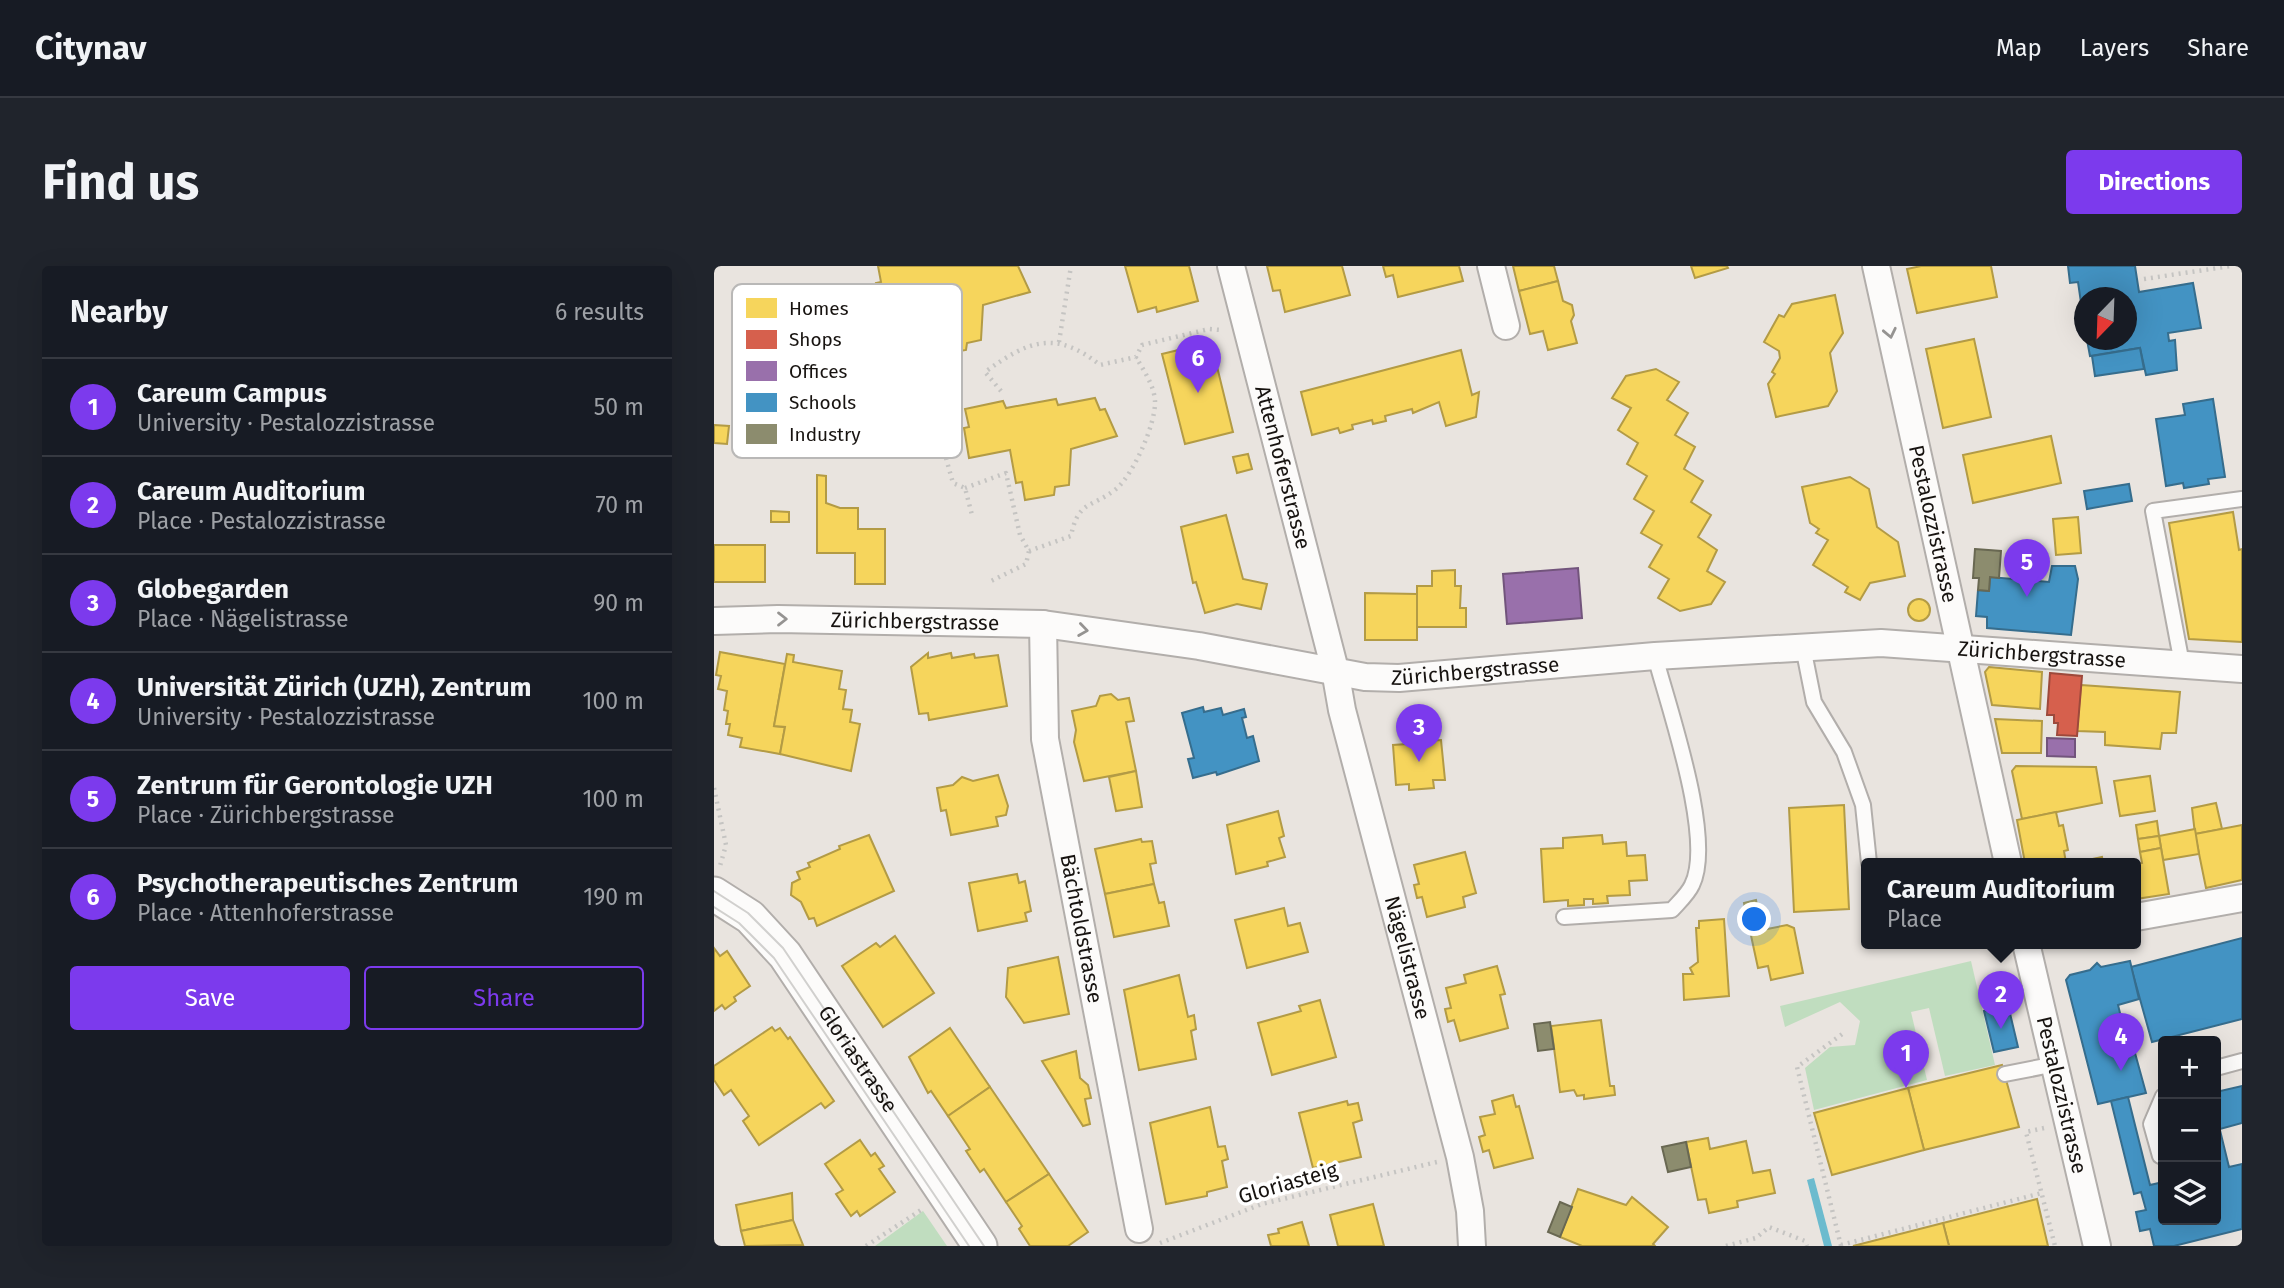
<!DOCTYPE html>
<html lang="en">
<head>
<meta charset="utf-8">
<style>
	:root { --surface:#171b24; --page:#20242c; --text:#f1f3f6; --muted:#9ea1a6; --line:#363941; --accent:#7c3aed }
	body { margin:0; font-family:"Fira Sans",sans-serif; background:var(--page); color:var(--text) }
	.controls { position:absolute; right:21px; bottom:21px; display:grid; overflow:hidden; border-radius:7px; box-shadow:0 7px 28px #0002 }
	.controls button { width:63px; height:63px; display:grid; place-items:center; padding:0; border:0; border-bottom:2px solid var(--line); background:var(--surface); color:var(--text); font:35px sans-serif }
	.compass { position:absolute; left:1360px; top:21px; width:63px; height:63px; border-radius:50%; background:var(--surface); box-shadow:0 7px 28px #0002; rotate:203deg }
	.you { position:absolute; left:1041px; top:654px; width:24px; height:24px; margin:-18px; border:5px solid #fff; border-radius:50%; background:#1a73e8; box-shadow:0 0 0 10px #1a73e833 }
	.badge { display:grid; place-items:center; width:46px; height:46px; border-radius:50%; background:var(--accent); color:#fff; font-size:23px; font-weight:700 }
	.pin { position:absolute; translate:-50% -58px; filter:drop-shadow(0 2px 4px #0008) }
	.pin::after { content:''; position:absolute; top:37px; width:24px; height:21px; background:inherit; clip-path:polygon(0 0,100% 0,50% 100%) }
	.popup { position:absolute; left:1147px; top:592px; width:280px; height:91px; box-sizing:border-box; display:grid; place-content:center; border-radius:7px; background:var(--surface); filter:drop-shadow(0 2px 5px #0005); font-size:23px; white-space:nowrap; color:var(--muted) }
	.popup b { font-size:26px; color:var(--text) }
	.popup::after { content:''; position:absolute; left:50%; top:100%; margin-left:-14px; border:14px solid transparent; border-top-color:var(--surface) }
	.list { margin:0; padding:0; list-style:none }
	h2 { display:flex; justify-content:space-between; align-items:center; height:91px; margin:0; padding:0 28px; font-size:30px }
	h2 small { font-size:23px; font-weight:400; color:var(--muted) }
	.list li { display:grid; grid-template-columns:46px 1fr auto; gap:21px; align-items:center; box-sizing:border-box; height:98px; padding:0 28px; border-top:2px solid var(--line) }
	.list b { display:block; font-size:26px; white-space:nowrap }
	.list p { margin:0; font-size:23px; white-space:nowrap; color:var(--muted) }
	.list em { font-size:23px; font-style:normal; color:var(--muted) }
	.actions { display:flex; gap:14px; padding:21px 28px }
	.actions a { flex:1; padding:16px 0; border:2px solid var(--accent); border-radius:7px; text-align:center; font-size:24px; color:var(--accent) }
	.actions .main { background:var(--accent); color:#fff }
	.icon { flex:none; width:38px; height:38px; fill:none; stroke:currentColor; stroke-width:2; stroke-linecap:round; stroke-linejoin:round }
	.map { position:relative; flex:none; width:1528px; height:980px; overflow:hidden; border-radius:7px }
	header { display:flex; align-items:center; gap:42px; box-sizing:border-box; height:98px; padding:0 35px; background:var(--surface); border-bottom:2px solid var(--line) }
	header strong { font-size:33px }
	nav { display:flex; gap:38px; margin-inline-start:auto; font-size:24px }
	.intro { display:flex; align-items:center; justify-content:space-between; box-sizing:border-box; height:168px; padding:0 42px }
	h1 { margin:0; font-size:49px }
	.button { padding:18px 32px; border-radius:7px; background:var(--accent); color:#fff; font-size:24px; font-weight:700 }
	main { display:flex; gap:42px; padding:0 42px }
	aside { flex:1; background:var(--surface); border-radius:7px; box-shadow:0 7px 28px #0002 }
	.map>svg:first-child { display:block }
	.green { fill:#c0ddbf }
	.water { fill:#6cbbce }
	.homes { fill:#f6d55c; stroke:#b39b45; stroke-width:2 }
	.shops { fill:#d6604d; stroke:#9d493b; stroke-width:2 }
	.offices { fill:#9970ab; stroke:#72547c; stroke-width:2 }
	.schools { fill:#4393c3; stroke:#366d8d; stroke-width:2 }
	.industry { fill:#8c8c6e; stroke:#696852; stroke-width:2 }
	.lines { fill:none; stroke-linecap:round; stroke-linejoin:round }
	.service-casing { stroke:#b2aeab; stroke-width:18 }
	.minor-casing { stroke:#b2aeab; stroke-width:30 }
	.tertiary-casing { stroke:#b2aeab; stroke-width:37 }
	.path { stroke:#c5c4c2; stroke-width:4.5; stroke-dasharray:2 5; stroke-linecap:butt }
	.service { stroke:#fcfbfa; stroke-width:14 }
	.minor { stroke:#fcfbfa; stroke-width:26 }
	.tertiary { stroke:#fcfbfa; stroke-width:33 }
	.tram { stroke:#d1d0ce; stroke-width:2 }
	.oneway { stroke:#959391 }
	.labels { text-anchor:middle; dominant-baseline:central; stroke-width:7; stroke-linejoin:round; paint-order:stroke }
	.street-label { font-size:21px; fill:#171310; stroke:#fff }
	.key { fill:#fff; stroke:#b9b8b7; stroke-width:2 }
	.key-label { font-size:19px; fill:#171310 }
</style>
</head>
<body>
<header>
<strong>Citynav</strong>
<nav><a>Map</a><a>Layers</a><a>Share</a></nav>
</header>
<div class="intro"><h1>Find us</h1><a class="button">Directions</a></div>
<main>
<aside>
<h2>Nearby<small>6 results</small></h2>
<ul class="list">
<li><span class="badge">1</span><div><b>Careum Campus</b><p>University · Pestalozzistrasse</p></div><em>50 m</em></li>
<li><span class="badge">2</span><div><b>Careum Auditorium</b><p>Place · Pestalozzistrasse</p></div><em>70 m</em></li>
<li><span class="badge">3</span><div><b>Globegarden</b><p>Place · Nägelistrasse</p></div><em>90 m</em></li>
<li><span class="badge">4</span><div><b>Universität Zürich (UZH), Zentrum</b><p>University · Pestalozzistrasse</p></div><em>100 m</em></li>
<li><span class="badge">5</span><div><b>Zentrum für Gerontologie UZH</b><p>Place · Zürichbergstrasse</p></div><em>100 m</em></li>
<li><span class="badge">6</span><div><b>Psychotherapeutisches Zentrum</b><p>Place · Attenhoferstrasse</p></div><em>190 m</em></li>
</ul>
<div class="actions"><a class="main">Save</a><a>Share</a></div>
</aside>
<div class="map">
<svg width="1528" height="980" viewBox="0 0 1528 980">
	<rect width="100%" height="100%" fill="#e9e4df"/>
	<g class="green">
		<polygon points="1257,695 1281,799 1231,810 1215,742 1197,746 1213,814 1100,844 1091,802 1116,781 1141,779 1146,755 1126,736 1071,761 1066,740"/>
		<polygon points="209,945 233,980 161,980"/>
	</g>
	<polygon class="water" points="1100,912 1118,980 1110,980 1093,914"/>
	<g class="homes">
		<polygon points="164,0 304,0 316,26 269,39 267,74 253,77 252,84 223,89 220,72 214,73 208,40 167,47 162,17 167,16"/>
		<polygon points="411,0 475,0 484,35 443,46 442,41 424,46"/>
		<polygon points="553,0 628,0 636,29 571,46 566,24 559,25"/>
		<polygon points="669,0 745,0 749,15 684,31 679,9 672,11"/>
		<polygon points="799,0 840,0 844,15 805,25"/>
		<polygon points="977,0 1013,0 1014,2 981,12"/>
		<polygon points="1207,0 1277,0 1283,31 1203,47 1193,3"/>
		<polygon points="844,15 849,35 858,39 860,49 857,55 863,77 834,84 829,65 816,68 805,25"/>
		<polygon points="1121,29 1129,67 1116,87 1123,125 1114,140 1062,151 1054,118 1061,108 1058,106 1066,92 1065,85 1050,76 1065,49 1070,51 1078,38"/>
		<polygon points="51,73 73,82 69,92 80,97 90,96 89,86 110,83 114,133 73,133 27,109 36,89 43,87"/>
		<polygon points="1260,73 1277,151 1229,162 1212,83"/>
		<polygon points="497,76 519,166 471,178 448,88"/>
		<polygon points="747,84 758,129 765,126 762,151 732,160 725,136 699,147 698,143 671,150 672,155 659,158 658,154 638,159 639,163 626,167 624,162 598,169 587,126"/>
		<polygon points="942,103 965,116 953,134 974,147 961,169 981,181 970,203 989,215 977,236 997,249 984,271 1003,284 993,305 1011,316 997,338 966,345 944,332 955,313 935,301 948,279 927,267 940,245 920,233 933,210 913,198 924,177 904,164 917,142 898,132 912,110"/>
		<polygon points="381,132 386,144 391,143 403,170 357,183 355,219 341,221 340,229 311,234 308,216 302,217 296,184 255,192 250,162 255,161 251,143 289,135 292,142 342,133 344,139"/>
		<polygon points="0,159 15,160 13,178 0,177"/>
		<polygon points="1337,170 1347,217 1259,237 1249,189"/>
		<polygon points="534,188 538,203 523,207 519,191"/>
		<polygon points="103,209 112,210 112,237 126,242 144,242 144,263 171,263 171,318 141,318 141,287 103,287"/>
		<polygon points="1136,211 1155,223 1163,261 1184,276 1191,310 1156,317 1146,334 1131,326 1134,321 1099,299 1114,274 1102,267 1105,263 1096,257 1088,221"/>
		<polygon points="57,245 75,246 75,256 57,256"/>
		<polygon points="1519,246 1525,284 1528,283 1528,376 1475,373 1455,257"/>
		<polygon points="512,249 529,313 553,318 547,343 523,338 491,347 482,316 479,317 467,261"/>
		<polygon points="1364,251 1367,287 1342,289 1339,253"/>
		<rect x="0" y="279" width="51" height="37"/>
		<polygon points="741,304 741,320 747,320 746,342 752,342 752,361 703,361 703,320 718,320 718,305"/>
		<polygon points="651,327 703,328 703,374 651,374"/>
		<circle cx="1205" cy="344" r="11"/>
		<polygon points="6,386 71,398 60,460 71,461 66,488 26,481 28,472 14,469 16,458 12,458 14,445 10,444 13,425 4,423 7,410 2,409"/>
		<polygon points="214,387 214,392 237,387 238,392 260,388 261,392 284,389 293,440 215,454 214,447 205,448 197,401"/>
		<polygon points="73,388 80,389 79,396 128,405 125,423 132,424 129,443 138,444 136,456 146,458 137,505 66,488 71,461 60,460"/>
		<polygon points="1275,401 1328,406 1326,443 1278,439 1271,406"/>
		<polygon points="1367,419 1466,426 1462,467 1448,467 1446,483 1391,479 1391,466 1363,465"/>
		<polygon points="397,428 404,434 415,432 420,455 412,456 422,505 370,515 360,476 362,464 358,445 382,440 386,430"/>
		<polygon points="1281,453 1328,455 1327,487 1288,487"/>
		<polygon points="713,467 714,475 727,474 731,514 719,514 720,522 695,524 695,518 682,519 679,479 693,478 692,468"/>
		<polygon points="1302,500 1382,501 1388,537 1308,553 1298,505"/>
		<polygon points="422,505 428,541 402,545 395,511"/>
		<polygon points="284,509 294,540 292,549 282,551 284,560 237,569 232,544 227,545 223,522 239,519 248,511 259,515"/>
		<polygon points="1436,510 1441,545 1406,550 1400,515"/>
		<polygon points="1502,537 1508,563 1481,568 1478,542"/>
		<polygon points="1130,539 1135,643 1080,646 1075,542"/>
		<polygon points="564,545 570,570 565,572 571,591 553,596 554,600 522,608 513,559"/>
		<polygon points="1342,546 1345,560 1349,559 1354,584 1350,585 1352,597 1311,597 1303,554"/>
		<polygon points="1443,555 1445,570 1424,573 1422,559"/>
		<polygon points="1528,559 1528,614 1492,622 1481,568"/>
		<polygon points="1481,563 1485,588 1449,594 1445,570"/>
		<polygon points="155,569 180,625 103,660 100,652 95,653 87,636 77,629 78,617 86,613 83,606 96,601 94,597 126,583 125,580"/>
		<polygon points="888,569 889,578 912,576 913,590 931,589 933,614 915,615 916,629 893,630 894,637 879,638 879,633 870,633 870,639 854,640 854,634 830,636 827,583 849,582 849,572"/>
		<polygon points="1445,570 1447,582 1426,586 1424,573"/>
		<polygon points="427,573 428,576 438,575 442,597 436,598 440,618 391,628 381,583"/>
		<polygon points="1447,582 1455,628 1422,633 1422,598 1428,597 1426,586"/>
		<polygon points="751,586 762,627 749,631 751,641 713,651 708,631 703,632 700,619 705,618 700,599"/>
		<polygon points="1388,591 1389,597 1360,597"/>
		<polygon points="303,608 305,617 311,615 317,645 311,647 313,655 264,665 255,617"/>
		<polygon points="440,618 445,637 450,636 455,660 400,671 391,628"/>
		<polygon points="1042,634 1048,664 1073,659 1080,662 1089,707 1057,714 1054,700 1044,702 1030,637"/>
		<polygon points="570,642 574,660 586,657 594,686 533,702 521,654"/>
		<polygon points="1010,653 1015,730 970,734 969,708 979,708 976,702 984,696 982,662 985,662 985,655"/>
		<polygon points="181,670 220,727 169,761 128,700 162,677 166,681"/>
		<polygon points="0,682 6,690 13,685 36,720 20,731 22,735 11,743 8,739 0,745"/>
		<polygon points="344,691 355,748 310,757 292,731 294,702"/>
		<polygon points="783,700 791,728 786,729 794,762 746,775 740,754 734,756 731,743 737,742 732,722 752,717 750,709"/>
		<polygon points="465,709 474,751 480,749 482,763 477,765 482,793 425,804 410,724"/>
		<polygon points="606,734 622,791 558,809 544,757 587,745 585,740"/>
		<polygon points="887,754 896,820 900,820 901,829 870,833 870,829 863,830 860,824 846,826 837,760"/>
		<polygon points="58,761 61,765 66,762 74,773 76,771 120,835 111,842 107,837 45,879 29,855 35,850 17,824 10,829 0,814 0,800"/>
		<polygon points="236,762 276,821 234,850 217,825 214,827 195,791"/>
		<polygon points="362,785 366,812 374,819 377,832 371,833 376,858 369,860 328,795"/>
		<polygon points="1288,799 1305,861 1210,884 1194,822"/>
		<polygon points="276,821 335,908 292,936 270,903 266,906 252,885 256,883 234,850"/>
		<polygon points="1194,822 1210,884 1118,909 1100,847"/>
		<polygon points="799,829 802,841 805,840 819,892 780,902 775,884 769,886 765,871 771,869 766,851 781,848 778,835"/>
		<polygon points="633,835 634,839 644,837 648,854 639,857 647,891 599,902 585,847"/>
		<polygon points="496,841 504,881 511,880 514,893 508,895 513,921 493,926 493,930 452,938 436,857"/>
		<polygon points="994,872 996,883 1032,875 1039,907 1056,904 1061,927 1023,935 1024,941 995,947 992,933 984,934 972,876"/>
		<polygon points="146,874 157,890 161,887 170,900 165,903 181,926 146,950 143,945 137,950 122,928 129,924 111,898"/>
		<polygon points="335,908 374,966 354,980 316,980 305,963 308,960 292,936"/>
		<polygon points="864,923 912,939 918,931 954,961 939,978 941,980 868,980 846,971"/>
		<polygon points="78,927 79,954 27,965 22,939"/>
		<polygon points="1323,933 1334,980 1235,980 1229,957"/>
		<polygon points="659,938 670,980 624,980 616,949"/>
		<polygon points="79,954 89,979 31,980 27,965"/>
		<polygon points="588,956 595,980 557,980 554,969 565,967 564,963"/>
		<polygon points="1229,957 1235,980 1139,980"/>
	</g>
	<polygon class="shops" points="1336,407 1368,410 1363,470 1343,469 1344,457 1340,457 1340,449 1333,449"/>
	<g class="offices">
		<polygon points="864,302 868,352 793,358 789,308"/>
		<polygon points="1333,472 1361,473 1361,491 1333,490"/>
	</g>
	<g class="schools">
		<polygon points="1354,0 1421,0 1425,26 1479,17 1487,62 1454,67 1455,75 1461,74 1463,104 1432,109 1426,82 1376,90 1373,74 1412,74 1412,32 1370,32 1370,57 1364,16 1356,17"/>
		<polygon points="1426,82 1430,103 1381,110 1378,90"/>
		<polygon points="1499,133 1511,211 1494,213 1495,218 1470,222 1469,217 1452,220 1442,153 1471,149 1469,138"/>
		<polygon points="1415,218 1418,235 1373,243 1370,225"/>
		<polygon points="1338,300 1361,300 1364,313 1357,369 1273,362 1273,351 1262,350 1264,324 1275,325 1276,311 1335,316"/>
		<polygon points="489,441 490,446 507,442 509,449 530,443 532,451 528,452 533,472 539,470 545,495 503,509 502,506 479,512 474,493 480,492 468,447"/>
		<polygon points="1528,672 1528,753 1438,776 1417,701"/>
		<polygon points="1416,695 1425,733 1404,739 1409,759 1413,758 1432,827 1384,838 1352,714 1356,709 1376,704 1383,697 1387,701"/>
		<polygon points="1294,739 1304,781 1280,786 1270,745"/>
		<polygon points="1528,820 1528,857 1506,863 1502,826"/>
		<polygon points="1414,831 1436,919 1449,916 1449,954 1502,954 1502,848 1515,901 1528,898 1528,963 1460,980 1440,980 1436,963 1426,965 1422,946 1432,944 1427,926 1420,928 1397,835"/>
	</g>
	<g class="industry">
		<polygon points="1261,283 1287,285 1285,312 1276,311 1275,325 1264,324 1265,312 1259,312"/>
		<polygon points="836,756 840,783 824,785 820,758"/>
		<polygon points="972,876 977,901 954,906 948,881"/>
		<polygon points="846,936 858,941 846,971 834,966"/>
	</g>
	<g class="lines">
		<defs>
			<g id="service">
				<polyline points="1089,381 1100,436 1130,486 1149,539 1155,597"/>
				<polyline points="1468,398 1439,245 1528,233"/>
				<path d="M850 651 958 644C964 637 974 628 978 619 1001 573 954 440 941 390"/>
				<polyline points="1502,802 1528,795"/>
				<polyline points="1291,808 1342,798"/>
				<polyline points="1446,890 1437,858 1449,830"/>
			</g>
			<g id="minor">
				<path id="s1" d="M517 0 621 404 628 444 746 891 756 945 758 980"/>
				<polyline points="777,0 792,60"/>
				<path id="s2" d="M1162 0 1294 597"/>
				<path id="s3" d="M0 355 64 353 329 358 485 380 651 411 685 412 941 390 1167 377 1528 403"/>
				<path id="s4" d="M329 358 331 473 425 963"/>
				<polyline points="1422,651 1528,632"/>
				<path id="s5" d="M1312 677 1383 980"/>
			</g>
			<polyline id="tertiary" points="0,628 36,651 71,689 266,980"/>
		</defs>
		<use href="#service" class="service-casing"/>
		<use href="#minor" class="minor-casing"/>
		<use href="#tertiary" class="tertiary-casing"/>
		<g class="path">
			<polyline points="1430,13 1517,0"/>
			<polyline points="137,18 149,39 148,65 156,80 152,94 160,123 210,136 224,164 239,217 251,222 258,249"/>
			<polyline points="345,76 357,0"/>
			<path d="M287 125 271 106C314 75 341 63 386 99L422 91 428 79 495 63 507 64"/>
			<polyline points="251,222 292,207 306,269 315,285 312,298 275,316"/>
			<path d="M315 285 357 270C364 234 378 242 402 223 419 209 442 158 441 135 440 119 430 105 422 91"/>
			<polyline points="0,522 12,579 6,600"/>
			<polyline points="1330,862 1312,866 1341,980"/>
			<polyline points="446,977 548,938 723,896"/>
			<polyline points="1127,979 1328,927"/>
			<polyline points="152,980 207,944"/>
			<polyline points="1012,980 1042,972 1055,961 1091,975 1093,980"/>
			<polyline points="1127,980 1083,801 1131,766"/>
		</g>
		<use href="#service" class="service"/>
		<use href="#minor" class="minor"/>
		<use href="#tertiary" class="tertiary"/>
		<g class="tram">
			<path id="s6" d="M0 625 34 647 69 682 270 980"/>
			<polyline points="0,641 25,657 60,692 255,980"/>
		</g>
	</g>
	<defs><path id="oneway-chevron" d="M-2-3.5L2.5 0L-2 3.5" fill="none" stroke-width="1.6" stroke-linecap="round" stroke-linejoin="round" transform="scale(1.75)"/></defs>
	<g class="oneway">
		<use href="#oneway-chevron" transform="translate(1176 67) rotate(78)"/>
		<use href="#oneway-chevron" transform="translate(68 353)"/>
		<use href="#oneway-chevron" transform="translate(369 364) rotate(8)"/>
	</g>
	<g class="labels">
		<g class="street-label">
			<text stroke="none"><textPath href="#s1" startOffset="208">Attenhoferstrasse</textPath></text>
			<text stroke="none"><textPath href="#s2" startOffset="264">Pestalozzistrasse</textPath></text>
			<text stroke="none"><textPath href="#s3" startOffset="201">Zürichbergstrasse</textPath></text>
			<text stroke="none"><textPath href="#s3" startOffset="1334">Zürichbergstrasse</textPath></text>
			<text stroke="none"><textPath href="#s3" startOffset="766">Zürichbergstrasse</textPath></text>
			<text stroke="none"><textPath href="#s4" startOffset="308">Bächtoldstrasse</textPath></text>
			<text stroke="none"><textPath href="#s1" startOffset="714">Nägelistrasse</textPath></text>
			<text stroke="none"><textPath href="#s6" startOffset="224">Gloriastrasse</textPath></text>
			<text stroke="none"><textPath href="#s5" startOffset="156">Pestalozzistrasse</textPath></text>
			<text transform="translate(574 917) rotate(-16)">Gloriasteig</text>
		</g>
	</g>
	<rect x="18" y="18" width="230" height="174" rx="10" class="key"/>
	<rect x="32" y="32" width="31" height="20" fill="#f6d55c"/>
	<rect x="32" y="64" width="31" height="19" fill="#d6604d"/>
	<rect x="32" y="95" width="31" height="20" fill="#9970ab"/>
	<rect x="32" y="127" width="31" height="19" fill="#4393c3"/>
	<rect x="32" y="158" width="31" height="20" fill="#8c8c6e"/>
	<g class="key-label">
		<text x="75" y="49">Homes</text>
		<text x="75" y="80">Shops</text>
		<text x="75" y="112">Offices</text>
		<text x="75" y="143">Schools</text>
		<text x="75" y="175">Industry</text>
	</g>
</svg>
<div class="controls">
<button>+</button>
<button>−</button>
<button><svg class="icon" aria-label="layers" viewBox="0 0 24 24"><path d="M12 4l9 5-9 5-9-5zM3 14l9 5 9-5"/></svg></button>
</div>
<svg class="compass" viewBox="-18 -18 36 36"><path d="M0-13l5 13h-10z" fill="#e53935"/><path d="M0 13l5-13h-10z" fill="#9ea1a6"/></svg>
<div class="you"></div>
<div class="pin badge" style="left:1192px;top:822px">1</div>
<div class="pin badge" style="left:1287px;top:763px">2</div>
<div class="popup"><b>Careum Auditorium</b>Place</div>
<div class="pin badge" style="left:705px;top:496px">3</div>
<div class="pin badge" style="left:1407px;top:805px">4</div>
<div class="pin badge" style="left:1313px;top:331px">5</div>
<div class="pin badge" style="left:484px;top:127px">6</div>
</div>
</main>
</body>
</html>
